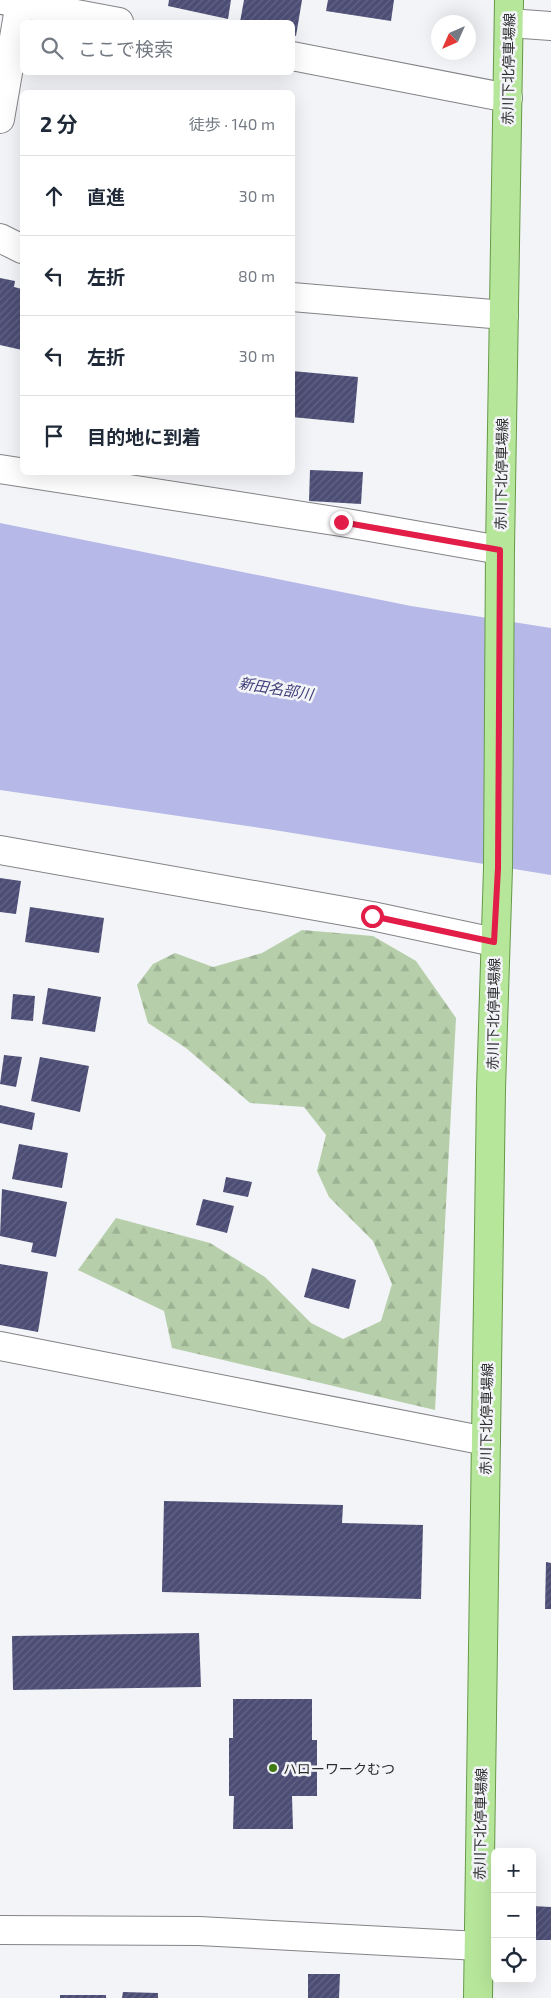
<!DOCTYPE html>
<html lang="ja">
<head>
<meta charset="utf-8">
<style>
	:root { --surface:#fff; --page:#f2f2f3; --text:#1f2937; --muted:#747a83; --line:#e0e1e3 }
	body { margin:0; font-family:"Exo 2","Noto Sans JP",sans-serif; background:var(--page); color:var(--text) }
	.controls { position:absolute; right:15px; bottom:15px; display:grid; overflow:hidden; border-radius:8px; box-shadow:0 5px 20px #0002 }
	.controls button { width:45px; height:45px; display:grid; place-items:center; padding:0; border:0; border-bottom:1px solid var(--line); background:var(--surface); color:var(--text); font:25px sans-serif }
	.compass { position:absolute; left:431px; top:15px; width:45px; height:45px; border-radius:50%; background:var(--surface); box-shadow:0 5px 20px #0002; rotate:225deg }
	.stop { position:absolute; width:15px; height:15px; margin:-11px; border:4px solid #e11d48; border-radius:50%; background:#fff }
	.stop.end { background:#e11d48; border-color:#fff; box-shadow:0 1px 5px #0008 }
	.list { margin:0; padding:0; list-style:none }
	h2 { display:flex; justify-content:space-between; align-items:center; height:65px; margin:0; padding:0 20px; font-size:21px }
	h2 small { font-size:16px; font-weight:400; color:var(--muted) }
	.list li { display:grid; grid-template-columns:32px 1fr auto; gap:15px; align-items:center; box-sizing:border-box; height:80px; padding:0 20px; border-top:1px solid var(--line) }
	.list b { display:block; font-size:19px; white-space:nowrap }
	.list em { font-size:16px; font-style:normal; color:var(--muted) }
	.icon { flex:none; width:28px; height:28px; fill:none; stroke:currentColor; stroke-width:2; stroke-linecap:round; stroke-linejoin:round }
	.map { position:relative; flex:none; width:551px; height:1998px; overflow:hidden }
	.search { position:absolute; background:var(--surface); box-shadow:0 5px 20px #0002; left:20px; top:20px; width:275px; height:55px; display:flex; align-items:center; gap:12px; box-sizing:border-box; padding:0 18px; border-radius:8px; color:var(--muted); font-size:19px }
	.panel { position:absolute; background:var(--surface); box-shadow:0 5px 20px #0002; left:20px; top:90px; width:275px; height:385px; border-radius:8px }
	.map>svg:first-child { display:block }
	.forest { fill:url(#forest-firs) }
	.water { fill:#b6b9e8 }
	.building { fill:url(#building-hatch) }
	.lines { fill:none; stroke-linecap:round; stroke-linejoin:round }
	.minor-casing { stroke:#848487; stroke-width:30 }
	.major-casing { stroke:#669a49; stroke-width:30 }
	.minor { stroke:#fff; stroke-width:28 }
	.major { stroke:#b6e69a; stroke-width:28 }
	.route { stroke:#e11d48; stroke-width:6 }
	.poi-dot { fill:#3f7a12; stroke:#f3f4f7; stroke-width:2 }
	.labels { text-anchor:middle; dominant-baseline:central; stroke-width:5; stroke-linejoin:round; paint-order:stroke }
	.street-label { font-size:14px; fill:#2c2c2e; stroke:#f3f4f7 }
	.poi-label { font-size:14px; fill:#2c2c2e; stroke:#f3f4f7; text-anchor:start }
	.water-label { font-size:15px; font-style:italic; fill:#42407b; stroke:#f3f4f7 }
</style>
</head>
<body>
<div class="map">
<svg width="551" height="1998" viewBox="0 0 551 1998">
	<defs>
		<pattern id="forest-firs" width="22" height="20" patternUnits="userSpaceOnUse" patternTransform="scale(1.25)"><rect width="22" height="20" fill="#b6cfaa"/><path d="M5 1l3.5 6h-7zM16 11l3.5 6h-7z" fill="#9db293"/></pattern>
		<pattern id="building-hatch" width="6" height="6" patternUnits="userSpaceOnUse" patternTransform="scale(1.25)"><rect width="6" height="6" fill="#4c4d75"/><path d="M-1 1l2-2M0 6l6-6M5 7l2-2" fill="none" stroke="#636484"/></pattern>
	</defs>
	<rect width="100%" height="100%" fill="#f3f4f7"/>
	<polygon class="forest" points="302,930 373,936 416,961 456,1018 435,1410 172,1348 164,1311 78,1270 116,1218 210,1243 265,1277 311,1323 343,1339 381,1321 392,1284 373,1241 329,1197 317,1171 326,1135 304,1107 250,1103 186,1048 148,1023 137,985 153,964 175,953 213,967 262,953"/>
	<polygon class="water" points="0,523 411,606 551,628 551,875 274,830 0,790"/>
	<g class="building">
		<polygon points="169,0 231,0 228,19 168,6"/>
		<polygon points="244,0 302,0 296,36 292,35 292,22 240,22"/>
		<polygon points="328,0 394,0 391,21 326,11"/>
		<polygon points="0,278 15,281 14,287 22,289 22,350 0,345"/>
		<polygon points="292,371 358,377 354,423 292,417"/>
		<polygon points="310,470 363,472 361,504 309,501"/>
		<polygon points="0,878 21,881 16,914 0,912"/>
		<polygon points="30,907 104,918 99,953 25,942"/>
		<polygon points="48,988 101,997 95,1032 42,1024"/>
		<polygon points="13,994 35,996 33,1021 11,1019"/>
		<polygon points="4,1055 22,1057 16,1087 0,1084"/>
		<polygon points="40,1057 89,1066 80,1112 31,1101"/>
		<polygon points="0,1105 35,1113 32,1130 0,1123"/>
		<polygon points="19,1144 68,1153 62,1188 12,1179"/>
		<polygon points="226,1177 252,1182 248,1197 223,1192"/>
		<polygon points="2,1189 67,1202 56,1257 31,1252 33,1243 0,1236"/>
		<polygon points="203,1199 234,1206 227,1233 196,1225"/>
		<polygon points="0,1264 48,1272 38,1332 0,1325"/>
		<polygon points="312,1268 356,1280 349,1309 304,1297"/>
		<polygon points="164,1501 343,1505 342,1523 423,1525 421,1599 162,1592"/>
		<polygon points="546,1562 551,1563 551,1609 545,1609"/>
		<polygon points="199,1633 201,1687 13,1690 12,1636"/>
		<polygon points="233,1699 312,1699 312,1740 317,1740 317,1796 292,1796 293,1829 233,1829 234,1796 229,1796 229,1738 233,1738"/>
		<polygon points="532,1906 551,1907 551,1940 532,1940"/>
		<polygon points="308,1974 340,1974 339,1998 308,1998"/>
		<polygon points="123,1992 158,1993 158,1998 122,1998"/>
		<rect x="60" y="1995" width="46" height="3"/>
	</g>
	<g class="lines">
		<defs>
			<g id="minor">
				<polyline points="2,0 119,22"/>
				<polyline points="509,23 551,26"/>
				<polyline points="292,56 508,98"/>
				<polyline points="0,119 20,3"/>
				<polyline points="0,238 22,249"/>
				<polyline points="292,297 504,315"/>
				<polyline points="0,469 341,522 500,550"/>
				<polyline points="0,850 372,916 494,942"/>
				<polyline points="0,1346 486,1441"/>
				<polyline points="0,1930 199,1931 479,1946"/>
			</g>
			<polyline id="major" points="478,1998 491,1089 498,868 500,550 509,0"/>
		</defs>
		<use href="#minor" class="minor-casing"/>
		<use href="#major" class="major-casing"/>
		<use href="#minor" class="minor"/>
		<use href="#major" class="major"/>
	</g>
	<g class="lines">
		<polyline class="route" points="341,522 500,550 498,868 494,942 372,916"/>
	</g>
	<circle class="poi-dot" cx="273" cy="1768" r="5"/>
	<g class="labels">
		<g class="street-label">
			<text transform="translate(508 69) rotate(-89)">赤川下北停車場線</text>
			<text transform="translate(501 474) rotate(-89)">赤川下北停車場線</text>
			<text transform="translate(493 1014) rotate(-89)">赤川下北停車場線</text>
			<text transform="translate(486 1419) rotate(-89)">赤川下北停車場線</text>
			<text transform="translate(480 1824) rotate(-89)">赤川下北停車場線</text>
		</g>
		<g class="poi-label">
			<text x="283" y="1768">ハローワークむつ</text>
		</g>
		<g class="water-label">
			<text transform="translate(276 688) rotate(9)">新田名部川</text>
		</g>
	</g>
</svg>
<div class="controls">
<button>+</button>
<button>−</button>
<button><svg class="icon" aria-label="locate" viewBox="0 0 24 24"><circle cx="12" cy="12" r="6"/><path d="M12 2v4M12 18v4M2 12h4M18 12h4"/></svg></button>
</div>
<svg class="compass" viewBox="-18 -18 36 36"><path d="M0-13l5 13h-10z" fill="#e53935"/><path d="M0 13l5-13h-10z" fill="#747a83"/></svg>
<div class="stop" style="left:372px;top:916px"></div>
<div class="stop end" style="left:341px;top:522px"></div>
<div class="search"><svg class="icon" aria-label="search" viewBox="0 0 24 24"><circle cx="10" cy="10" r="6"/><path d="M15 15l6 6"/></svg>ここで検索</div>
<section class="panel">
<h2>2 分<small>徒歩 · 140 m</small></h2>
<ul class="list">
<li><svg class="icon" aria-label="ahead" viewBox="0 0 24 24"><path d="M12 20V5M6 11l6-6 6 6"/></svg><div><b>直進</b></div><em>30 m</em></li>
<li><svg class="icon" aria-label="left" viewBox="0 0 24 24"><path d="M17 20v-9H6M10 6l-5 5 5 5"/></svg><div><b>左折</b></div><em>80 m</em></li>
<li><svg class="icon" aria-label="left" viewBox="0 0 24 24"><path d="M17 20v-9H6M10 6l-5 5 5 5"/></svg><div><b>左折</b></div><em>30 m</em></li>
<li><svg class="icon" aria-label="arrive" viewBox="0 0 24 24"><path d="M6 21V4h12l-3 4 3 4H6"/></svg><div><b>目的地に到着</b></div></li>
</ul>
</section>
</div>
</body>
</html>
